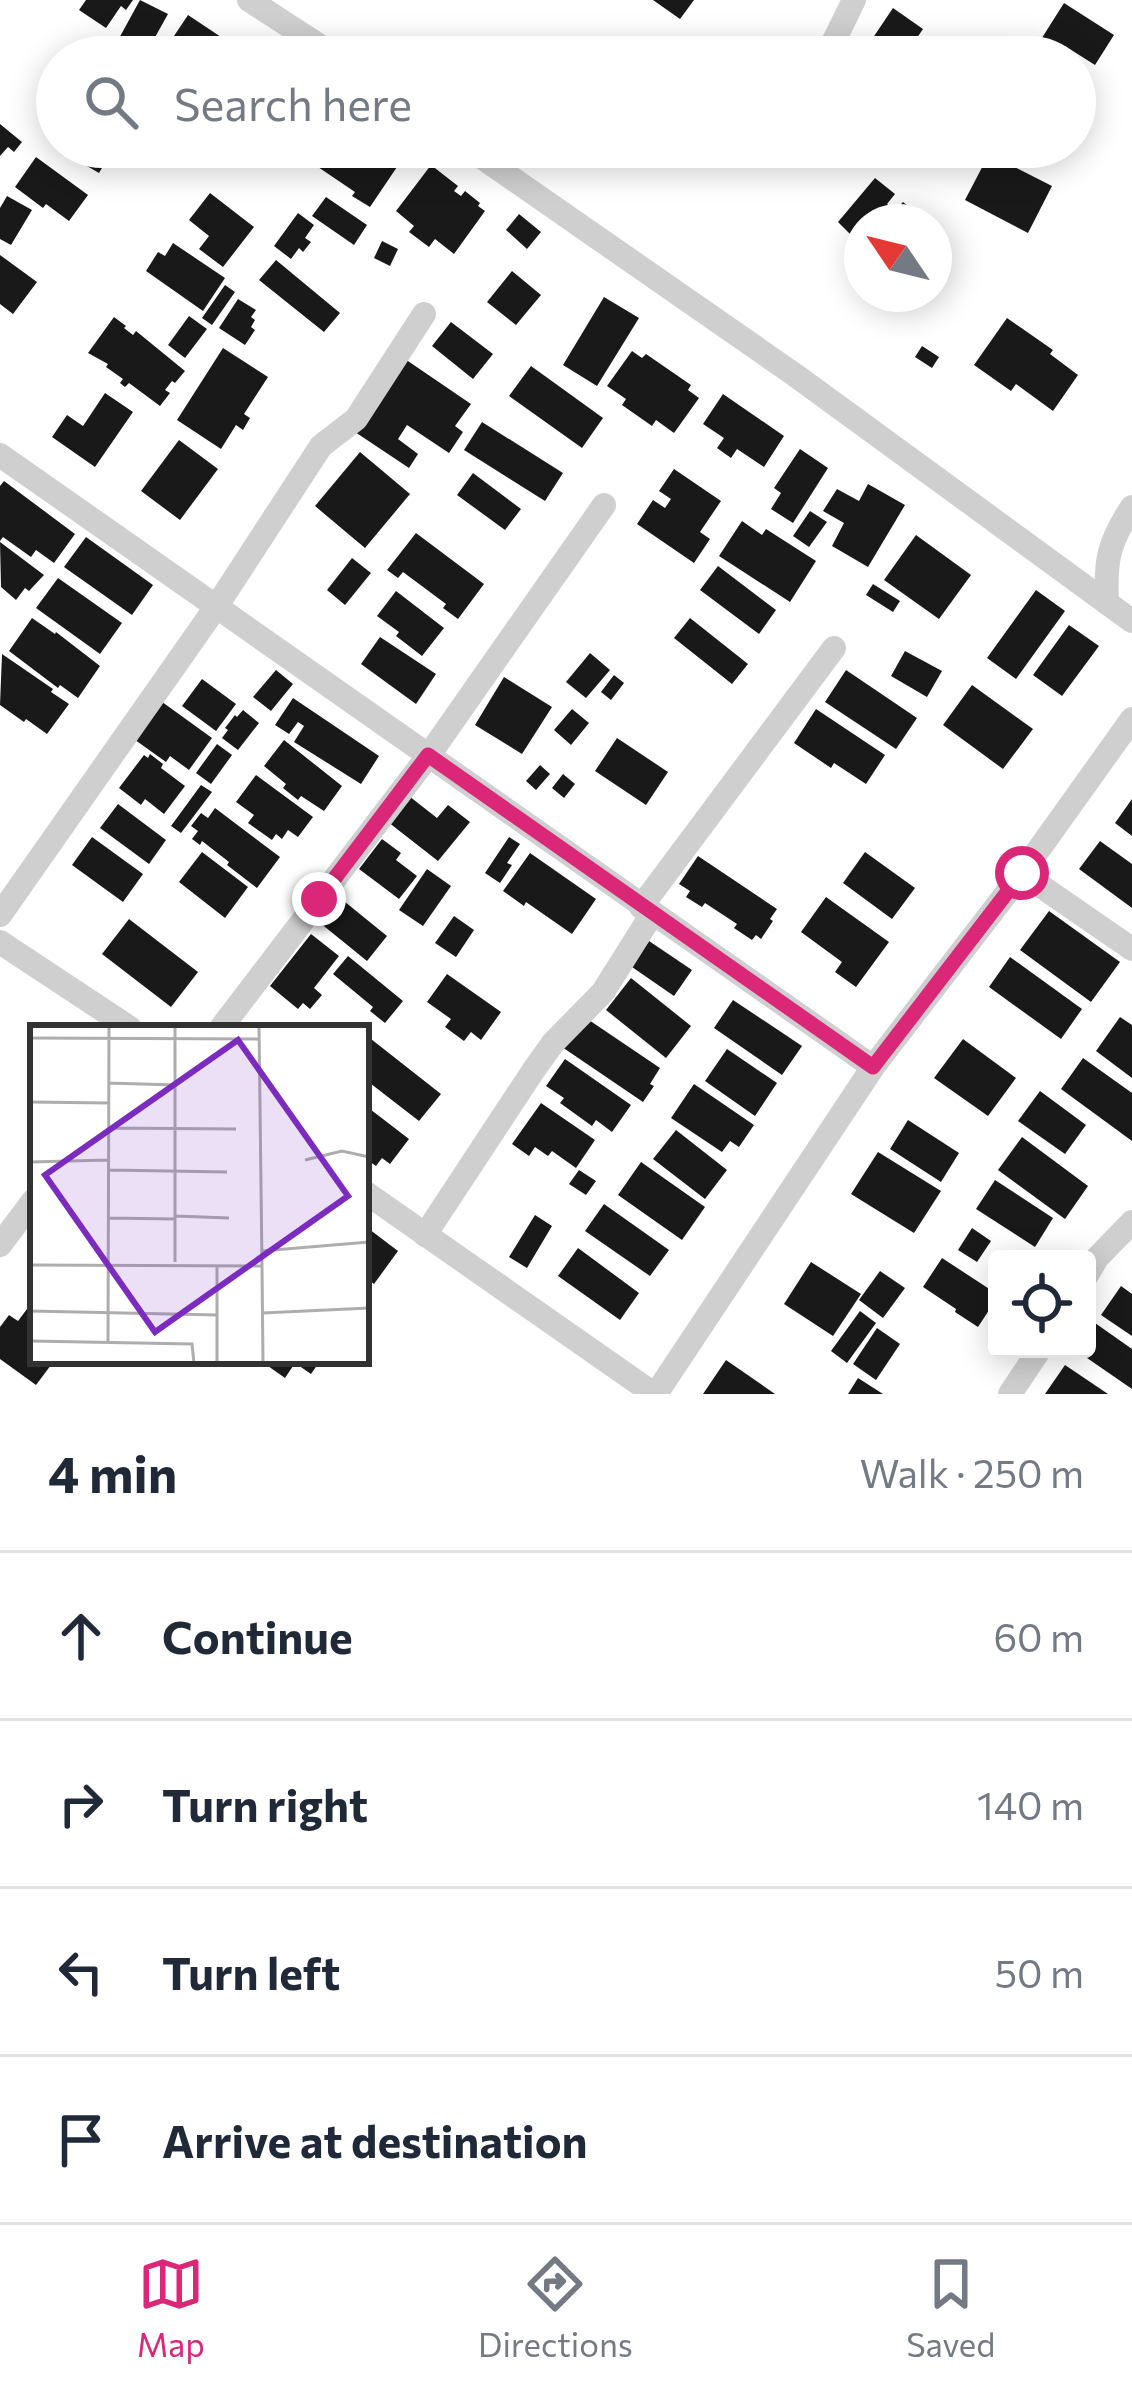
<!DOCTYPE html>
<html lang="en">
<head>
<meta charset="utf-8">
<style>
	:root { --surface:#fff; --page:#f2f2f3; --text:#1f2937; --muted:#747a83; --line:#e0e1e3; --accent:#db2777 }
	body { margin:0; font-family:Commissioner,sans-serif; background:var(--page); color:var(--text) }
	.controls { position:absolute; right:36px; bottom:36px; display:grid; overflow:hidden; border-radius:12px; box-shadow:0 6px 30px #0003 }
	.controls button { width:108px; height:108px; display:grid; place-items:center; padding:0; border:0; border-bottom:3px solid var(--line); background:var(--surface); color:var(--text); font:60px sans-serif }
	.compass { position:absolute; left:844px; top:204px; width:108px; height:108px; border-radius:50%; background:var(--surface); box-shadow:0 6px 30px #0003; rotate:305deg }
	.stop { position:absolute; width:36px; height:36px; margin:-27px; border:9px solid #db2777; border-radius:50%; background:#fff }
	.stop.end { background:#db2777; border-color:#fff; box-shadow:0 3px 12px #0008 }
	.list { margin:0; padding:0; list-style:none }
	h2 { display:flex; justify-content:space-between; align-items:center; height:156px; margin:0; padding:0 48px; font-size:51px }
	h2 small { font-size:39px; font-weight:400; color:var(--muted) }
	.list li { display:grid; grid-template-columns:78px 1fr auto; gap:36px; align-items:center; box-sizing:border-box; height:168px; padding:0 48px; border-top:3px solid var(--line) }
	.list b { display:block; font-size:45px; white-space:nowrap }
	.list em { font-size:39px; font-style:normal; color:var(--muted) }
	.icon { flex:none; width:66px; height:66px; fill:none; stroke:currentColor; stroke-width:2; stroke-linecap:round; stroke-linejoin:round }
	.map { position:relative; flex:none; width:1132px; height:1394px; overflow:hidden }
	.search { position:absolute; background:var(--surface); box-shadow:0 6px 30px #0003; left:36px; right:36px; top:36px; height:132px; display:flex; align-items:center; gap:30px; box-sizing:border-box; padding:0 42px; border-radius:66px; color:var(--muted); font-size:45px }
	.sheet { height:828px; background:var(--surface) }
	nav { display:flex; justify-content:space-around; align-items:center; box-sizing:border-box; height:168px; border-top:3px solid var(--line); background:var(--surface); font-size:33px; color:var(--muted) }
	nav a { display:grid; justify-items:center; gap:6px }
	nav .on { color:var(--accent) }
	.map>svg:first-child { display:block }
	.building { fill:#191919 }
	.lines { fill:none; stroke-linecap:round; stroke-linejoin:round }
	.street { stroke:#cfcfcf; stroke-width:24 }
	.route { stroke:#db2777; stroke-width:15 }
	.inset-road { fill:none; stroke:#adadad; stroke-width:3 }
	.view { fill:#7b2cbf; fill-opacity:0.15; stroke:#7b2cbf; stroke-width:6 }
	.inset-edge { fill:none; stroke:#323232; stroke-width:6 }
</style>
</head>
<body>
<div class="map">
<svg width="1132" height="1394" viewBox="0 0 1132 1394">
	<rect width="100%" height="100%" fill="#fff"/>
	<g class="building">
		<polygon points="86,0 133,0 126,10 121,6 106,28 79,10"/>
		<polygon points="140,0 168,14 144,57 117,57 111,53"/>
		<polygon points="653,0 694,0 680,19"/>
		<polygon points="1064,3 1114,35 1095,65 1065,46 1061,54 1040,41"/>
		<polygon points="893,8 923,29 904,57 860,57"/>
		<polygon points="188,15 251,57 160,57"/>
		<polygon points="0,124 22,142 14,152 8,147 0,156"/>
		<polygon points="82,147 114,147 99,173 75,159"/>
		<polygon points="235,147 275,147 262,165"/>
		<polygon points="332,147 386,147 382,153 399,164 370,207 352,196 355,192 318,167"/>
		<polygon points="627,147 660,147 647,163"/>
		<polygon points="989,154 1052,186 1028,233 965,200"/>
		<polygon points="36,157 88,195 69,221 46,204 43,208 15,187"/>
		<polygon points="431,165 458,186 454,191 461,196 465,191 480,203 478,206 485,211 454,254 435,239 429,247 409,232 414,226 396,211"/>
		<polygon points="875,178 895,194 887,204 895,211 903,202 920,216 915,222 862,222 862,246 838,222"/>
		<polygon points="210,193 254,227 223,267 199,249 209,236 189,220"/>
		<polygon points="7,196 32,210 11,245 0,239 0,208"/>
		<polygon points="326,197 367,225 354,245 312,216"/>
		<polygon points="298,213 314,225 305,238 311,242 303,252 299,248 291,259 274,246"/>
		<polygon points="519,214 541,232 527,249 506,230"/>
		<polygon points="382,241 398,249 390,266 374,258"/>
		<polygon points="173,243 225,278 203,311 146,271 158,252 165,256"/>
		<polygon points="0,255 37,282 13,314 0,304"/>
		<polygon points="276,260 340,313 324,332 259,280"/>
		<polygon points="512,271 541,295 516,325 487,302"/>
		<polygon points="225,285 235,292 212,325 202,318"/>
		<polygon points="604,297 639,318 597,386 563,365"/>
		<polygon points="238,299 256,310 251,317 255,320 251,327 255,330 245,345 219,328"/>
		<polygon points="189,316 207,329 185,358 168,345"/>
		<polygon points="114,317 126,326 124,328 133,335 136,331 185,371 175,383 172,381 165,390 170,393 160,406 129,383 125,387 120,383 123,379 106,367 108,364 88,353"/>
		<polygon points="1007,318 1053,350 1050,354 1078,375 1053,411 1016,384 1011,391 974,365"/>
		<polygon points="451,322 493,354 473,379 432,346"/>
		<polygon points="922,346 939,357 932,368 915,357"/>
		<polygon points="223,348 268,377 244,414 250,418 243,430 236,425 221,449 177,420"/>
		<polygon points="632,351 642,358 646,354 691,385 688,390 699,398 674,433 656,420 652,426 622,405 626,399 607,386"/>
		<polygon points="405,359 471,404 455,426 463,432 449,453 407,425 398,439 418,454 409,468 355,432"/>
		<polygon points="531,366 603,418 582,448 509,396"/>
		<polygon points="105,393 133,412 95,467 52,437 67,415 83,426"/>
		<polygon points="723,394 784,436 764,467 737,449 731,458 717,448 724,438 703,424"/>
		<polygon points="482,422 563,473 545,501 464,450"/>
		<polygon points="179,440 218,469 180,520 141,491"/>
		<polygon points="800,449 828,468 793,523 771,509 781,493 774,488"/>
		<polygon points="360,452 410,494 365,548 315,506"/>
		<polygon points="674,469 721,501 700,532 710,539 694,563 637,524 653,500 665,508 671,499 659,491"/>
		<polygon points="473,473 521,509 505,530 457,495"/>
		<polygon points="4,481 75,534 54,563 36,550 31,557 3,537 0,541 0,486"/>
		<polygon points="868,484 905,505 868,567 832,546 844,523 823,511 837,489 859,501"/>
		<polygon points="810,511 827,522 809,547 793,536"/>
		<polygon points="742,521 762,535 766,529 816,561 790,602 719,556"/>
		<polygon points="416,533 484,584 458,619 443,608 446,604 403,572 398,578 387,570"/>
		<polygon points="916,535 971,575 939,619 884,580"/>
		<polygon points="86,537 153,585 132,615 64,567"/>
		<polygon points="0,542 44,575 29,591 25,588 16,600 1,587"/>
		<polygon points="352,558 371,573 345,605 327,590"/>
		<polygon points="718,566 776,610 759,634 700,590"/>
		<polygon points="58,578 122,623 100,654 36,608"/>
		<polygon points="873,584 900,601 893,612 866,595"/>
		<polygon points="1036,590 1065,611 1016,679 987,658"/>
		<polygon points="396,591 444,628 422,656 396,636 399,632 377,616"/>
		<polygon points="32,618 55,634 56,632 100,666 78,698 60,685 58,688 9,651"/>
		<polygon points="690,618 748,664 732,684 674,638"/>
		<polygon points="1069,625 1099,646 1062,696 1033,675"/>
		<polygon points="380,637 436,674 416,704 361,664"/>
		<polygon points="905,651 942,671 927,697 891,676"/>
		<polygon points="590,653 610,670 586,698 566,682"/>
		<polygon points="2,654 53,689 51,692 69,704 47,734 26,719 24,722 0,705"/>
		<polygon points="276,670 293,684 271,711 253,697"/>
		<polygon points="846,670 917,718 896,749 825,702"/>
		<polygon points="614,675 624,683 611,700 601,692"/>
		<polygon points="504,677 552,707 522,754 475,725"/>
		<polygon points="202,679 236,704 216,731 182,706"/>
		<polygon points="972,685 1033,729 1003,769 943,725"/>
		<polygon points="293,698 379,756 361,784 294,742 304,726 298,722 289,734 275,725"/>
		<polygon points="158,699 212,738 189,770 170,756 166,762 131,737"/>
		<polygon points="572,709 589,723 571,745 554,730"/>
		<polygon points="816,709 885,755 866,784 834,763 831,768 794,743"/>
		<polygon points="243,710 259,723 238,750 222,738 228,730 225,728 235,715 237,717"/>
		<polygon points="617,738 668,772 646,805 595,771"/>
		<polygon points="284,740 342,786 324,811 301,796 298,800 283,788 286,784 264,766"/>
		<polygon points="217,744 232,755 211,784 196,773"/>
		<polygon points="150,754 163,764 161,768 185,786 164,814 145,799 141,805 119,788 144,755 148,758"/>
		<polygon points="540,765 550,774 536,790 526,781"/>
		<polygon points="563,774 575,784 564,798 552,788"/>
		<polygon points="256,775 313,817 298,837 288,830 282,839 276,834 272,840 248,823 254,815 236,802"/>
		<polygon points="201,785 212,792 181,833 171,826"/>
		<polygon points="409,796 437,818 448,805 470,822 438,861 388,822"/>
		<polygon points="1132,799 1132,836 1115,823"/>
		<polygon points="118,804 166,840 149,864 100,828"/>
		<polygon points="215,808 280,857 257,888 227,865 229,862 202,841 200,845 192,839 198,831 191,826 201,813 208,818"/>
		<polygon points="92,837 143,874 123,902 72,865"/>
		<polygon points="509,837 520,844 507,863 512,865 500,883 485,873"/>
		<polygon points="382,839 401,853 396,860 417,876 399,899 359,869"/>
		<polygon points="1100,841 1132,864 1132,908 1079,869"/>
		<polygon points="202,852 248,887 225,918 179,882"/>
		<polygon points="865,852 915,888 892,919 843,883"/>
		<polygon points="530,853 596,899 572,934 526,902 524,906 503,891"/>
		<polygon points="698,856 777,909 770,919 773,921 761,939 756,935 752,940 734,928 737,924 705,903 702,907 686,897 690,891 679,884"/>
		<polygon points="427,869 451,886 423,926 399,910"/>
		<polygon points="334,893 387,936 367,961 314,918"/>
		<polygon points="826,897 889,942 856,987 835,972 842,962 801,932"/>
		<polygon points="1049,911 1120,962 1091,1002 1020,950"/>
		<polygon points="454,916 474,930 456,957 435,943"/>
		<polygon points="129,919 198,972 171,1007 102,954"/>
		<polygon points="311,934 339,956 314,988 322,995 310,1009 303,1003 298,1009 270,986"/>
		<polygon points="649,941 692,970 674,996 632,967"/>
		<polygon points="348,956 403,1001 385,1023 370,1011 373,1007 333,974"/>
		<polygon points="1010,957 1082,1009 1061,1039 989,987"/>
		<polygon points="447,974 501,1012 481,1040 471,1032 464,1041 445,1027 451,1019 427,1002"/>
		<polygon points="631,978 691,1026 666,1058 606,1010"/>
		<polygon points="733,1000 802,1046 782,1075 714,1028"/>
		<polygon points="583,1016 660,1068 650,1084 654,1086 643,1102 562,1047"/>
		<polygon points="1120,1017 1132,1025 1132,1078 1096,1051"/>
		<polygon points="371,1039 441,1094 419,1121 366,1080 366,1045"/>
		<polygon points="963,1039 1016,1078 988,1116 934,1078"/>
		<polygon points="727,1049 777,1083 755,1116 705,1081"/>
		<polygon points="1083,1058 1132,1093 1132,1141 1061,1089"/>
		<polygon points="565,1059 631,1105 612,1132 596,1120 592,1126 560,1103 564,1098 546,1086"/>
		<polygon points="694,1084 754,1125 739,1147 730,1141 722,1152 671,1118"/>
		<polygon points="1040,1091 1086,1125 1065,1154 1018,1121"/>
		<polygon points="541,1103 595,1140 576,1168 552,1151 548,1156 535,1147 529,1156 512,1144"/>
		<polygon points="366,1106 409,1139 390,1164 382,1158 376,1166 366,1159"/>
		<polygon points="908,1120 959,1153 941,1182 890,1149"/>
		<polygon points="676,1130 727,1170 705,1199 653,1159"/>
		<polygon points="1022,1137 1088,1186 1065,1219 998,1170"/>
		<polygon points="878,1152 941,1191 914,1233 851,1194"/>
		<polygon points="641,1162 705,1207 682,1240 618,1195"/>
		<polygon points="579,1170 596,1181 586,1195 569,1184"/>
		<polygon points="995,1180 1053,1218 1035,1247 976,1209"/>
		<polygon points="604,1204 669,1250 650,1276 585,1231"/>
		<polygon points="535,1215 552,1226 527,1268 509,1257"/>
		<polygon points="972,1228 991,1241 977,1262 958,1250"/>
		<polygon points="369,1229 398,1251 374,1284 366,1278 366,1233"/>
		<polygon points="578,1248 639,1293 620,1320 558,1276"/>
		<polygon points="942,1258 997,1294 997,1298 978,1327 955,1312 956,1309 923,1287"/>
		<polygon points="811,1262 861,1294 833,1336 784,1304"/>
		<polygon points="880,1271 905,1288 883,1318 859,1300"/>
		<polygon points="1121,1286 1132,1294 1132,1336 1101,1315"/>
		<polygon points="33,1301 33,1361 54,1361 36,1385 0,1359 0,1327 9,1315 18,1321"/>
		<polygon points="860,1311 876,1323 847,1363 831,1351"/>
		<polygon points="1095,1323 1132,1349 1132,1389 1074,1349 1087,1349 1087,1335"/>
		<polygon points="877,1328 900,1344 876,1380 853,1364"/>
		<polygon points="726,1360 775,1394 703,1394"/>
		<polygon points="261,1361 320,1361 311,1374 295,1363 285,1378"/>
		<polygon points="1065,1365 1108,1394 1045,1394"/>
		<polygon points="858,1378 883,1394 848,1394"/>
	</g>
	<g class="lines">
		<g class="street">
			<polyline points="249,0 337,57"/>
			<polyline points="826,57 854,0"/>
			<polyline points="467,147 795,375 1132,621"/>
			<polyline points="0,455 873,1067"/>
			<path d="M1107 603C1105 561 1108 543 1132 507"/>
			<polyline points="1022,873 1132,949"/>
			<polyline points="641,907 834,648"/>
			<polyline points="0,915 216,607 321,446 356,419 424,314"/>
			<polyline points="0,942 130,1028"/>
			<polyline points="221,1028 429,755 604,505"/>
			<polyline points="366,1193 654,1394"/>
			<polyline points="425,1235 533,1071 553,1043 603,992 652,914"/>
			<polyline points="0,1245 33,1201"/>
			<polyline points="1087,1275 1097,1258 1132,1222"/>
			<polyline points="656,1394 873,1067 1022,873 1132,719"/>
			<polyline points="1010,1394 1040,1349"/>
		</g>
	</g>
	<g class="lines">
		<polyline class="route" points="319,899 428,755 873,1067 1022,873"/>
	</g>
	<g transform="translate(30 1025)">
		<rect width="339" height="339" fill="#fff"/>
		<path class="inset-road" d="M0 13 230 14M78 58 145 60M0 77 78 78M78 103 206 104M275 135 312 126 339 132M0 137 79 135M79 145 197 147M145 191 199 193M78 193 145 194M232 226 339 217M145 237V1M0 240 232 241 229 1M187 241V338M232 241 233 338M0 286 187 290M233 288 339 283M0 316 162 319 164 338M78 318 79 1"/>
		<path class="view" d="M208 15 318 171 125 307 15 150Z"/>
		<rect width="339" height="339" class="inset-edge"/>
	</g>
</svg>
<div class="controls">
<button><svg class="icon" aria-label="locate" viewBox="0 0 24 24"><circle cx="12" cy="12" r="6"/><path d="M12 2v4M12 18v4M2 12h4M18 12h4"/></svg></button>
</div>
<svg class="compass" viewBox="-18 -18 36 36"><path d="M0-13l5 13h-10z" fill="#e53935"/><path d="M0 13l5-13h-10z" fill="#747a83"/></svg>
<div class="stop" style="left:1022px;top:873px"></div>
<div class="stop end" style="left:319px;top:899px"></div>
<div class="search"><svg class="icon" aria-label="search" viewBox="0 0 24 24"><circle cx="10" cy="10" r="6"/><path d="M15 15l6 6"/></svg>Search here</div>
</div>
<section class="sheet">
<h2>4 min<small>Walk · 250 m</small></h2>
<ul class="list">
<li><svg class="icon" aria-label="ahead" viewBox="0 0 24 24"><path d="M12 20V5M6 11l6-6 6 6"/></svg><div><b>Continue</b></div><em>60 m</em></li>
<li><svg class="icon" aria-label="right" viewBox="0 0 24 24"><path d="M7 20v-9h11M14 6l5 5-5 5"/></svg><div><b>Turn right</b></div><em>140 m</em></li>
<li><svg class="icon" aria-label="left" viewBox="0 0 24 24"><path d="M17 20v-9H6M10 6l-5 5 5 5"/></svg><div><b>Turn left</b></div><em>50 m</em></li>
<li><svg class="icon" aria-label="arrive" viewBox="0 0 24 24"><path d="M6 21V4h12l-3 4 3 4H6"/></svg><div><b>Arrive at destination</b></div></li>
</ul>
</section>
<nav>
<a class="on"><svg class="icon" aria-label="map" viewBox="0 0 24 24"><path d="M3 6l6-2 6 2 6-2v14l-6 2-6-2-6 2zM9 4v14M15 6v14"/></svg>Map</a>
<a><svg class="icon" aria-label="directions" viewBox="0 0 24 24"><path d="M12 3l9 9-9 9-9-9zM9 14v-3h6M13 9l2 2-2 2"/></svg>Directions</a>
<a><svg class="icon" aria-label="saved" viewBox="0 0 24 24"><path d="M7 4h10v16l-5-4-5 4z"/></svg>Saved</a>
</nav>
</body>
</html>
